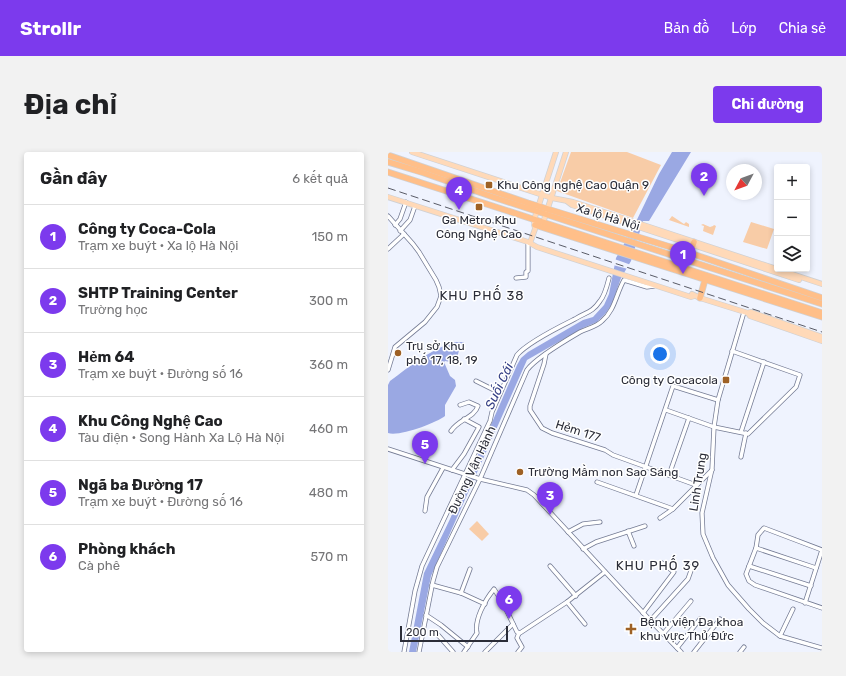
<!DOCTYPE html>
<html lang="vi">
<head>
<meta charset="utf-8">
<style>
	:root { --surface:#fff; --page:#f2f2f2; --text:#202124; --muted:#757577; --line:#e0e0e0; --accent:#7c3aed }
	body { margin:0; font-family:Rubik,sans-serif; background:var(--page); color:var(--text) }
	.controls { position:absolute; right:12px; top:12px; display:grid; overflow:hidden; border-radius:4px; box-shadow:0 2px 6px #0003 }
	.controls button { width:36px; height:36px; display:grid; place-items:center; padding:0; border:0; border-bottom:1px solid var(--line); background:var(--surface); color:var(--text); font:20px sans-serif }
	.compass { position:absolute; left:338px; top:12px; width:36px; height:36px; border-radius:50%; background:var(--surface); box-shadow:0 2px 6px #0003; rotate:229deg }
	.scale { position:absolute; left:12px; bottom:10px; width:108px; box-sizing:border-box; padding-left:4px; border:2px solid #2b2d38; border-top:0; font-size:11px; line-height:14px; white-space:nowrap; color:#2b2d38; -webkit-text-stroke:3px #fff; paint-order:stroke }
	.you { position:absolute; left:272px; top:202px; width:14px; height:14px; margin:-10px; border:3px solid #fff; border-radius:50%; background:#1a73e8; box-shadow:0 0 0 6px #1a73e833 }
	.badge { display:grid; place-items:center; width:26px; height:26px; border-radius:50%; background:var(--accent); color:#fff; font-size:13px; font-weight:700 }
	.pin { position:absolute; translate:-50% -33px; filter:drop-shadow(0 1px 2px #0008) }
	.pin::after { content:''; position:absolute; top:21px; width:14px; height:12px; background:inherit; clip-path:polygon(0 0,100% 0,50% 100%) }
	.list { margin:0; padding:0; list-style:none }
	h2 { display:flex; justify-content:space-between; align-items:center; height:52px; margin:0; padding:0 16px; font-size:17px }
	h2 small { font-size:13px; font-weight:400; color:var(--muted) }
	.list li { display:grid; grid-template-columns:26px 1fr auto; gap:12px; align-items:center; box-sizing:border-box; height:64px; padding:0 16px; border-top:1px solid var(--line) }
	.list b { display:block; font-size:15px; white-space:nowrap }
	.list p { margin:0; font-size:13px; white-space:nowrap; color:var(--muted) }
	.list em { font-size:13px; font-style:normal; color:var(--muted) }
	.icon { flex:none; width:22px; height:22px; fill:none; stroke:currentColor; stroke-width:2; stroke-linecap:round; stroke-linejoin:round }
	.map { position:relative; flex:none; width:434px; height:500px; overflow:hidden; border-radius:4px }
	header { display:flex; align-items:center; gap:24px; box-sizing:border-box; height:56px; padding:0 20px; background:var(--accent); color:#fff }
	header strong { font-size:19px }
	nav { display:flex; gap:22px; margin-inline-start:auto; font-size:14px }
	.intro { display:flex; align-items:center; justify-content:space-between; box-sizing:border-box; height:96px; padding:0 24px }
	h1 { margin:0; font-size:28px }
	.button { padding:10px 18px; border-radius:4px; background:var(--accent); color:#fff; font-size:14px; font-weight:700 }
	main { display:flex; gap:24px; padding:0 24px }
	aside { flex:1; background:var(--surface); border-radius:4px; box-shadow:0 2px 6px #0003 }
	.map>svg:first-child { display:block }
	.green { fill:#f8cca7 }
	.water { fill:#9aa8e3 }
	.pier { fill:#eff3fe }
	.lines { fill:none; stroke-linecap:round; stroke-linejoin:round }
	.minor-casing { stroke:#747b94; stroke-width:5 }
	.major-casing { stroke:#d0d1d3; stroke-width:6 }
	.highway-casing { stroke:#d0d1d3; stroke-width:7 }
	.minor { stroke:#fff; stroke-width:3.5 }
	.major { stroke:#ffd9b8; stroke-width:4.5 }
	.highway { stroke:#ffbf89; stroke-width:5.5 }
	.rail { stroke:#595b66; stroke-width:1; stroke-dasharray:8 4; stroke-linecap:butt }
	.poi-dot { fill:#9e6125; stroke:#fff; stroke-width:1.5 }
	.labels { text-anchor:middle; dominant-baseline:central; stroke-width:3; stroke-linejoin:round; paint-order:stroke }
	.poi-label { font-size:12px; fill:#2b2d38; stroke:#fff; text-anchor:start }
	.street-label { font-size:12px; fill:#2b2d38; stroke:#fff }
	.neighbourhood-label { font-size:13px; letter-spacing:1px; fill:#2b2d38; stroke:#fff }
	.water-label { font-size:13px; font-style:italic; fill:#343f85; stroke:#fff }
</style>
</head>
<body>
<header>
<strong>Strollr</strong>
<nav><a>Bản đồ</a><a>Lớp</a><a>Chia sẻ</a></nav>
</header>
<div class="intro"><h1>Địa chỉ</h1><a class="button">Chỉ đường</a></div>
<main>
<aside>
<h2>Gần đây<small>6 kết quả</small></h2>
<ul class="list">
<li><span class="badge">1</span><div><b>Công ty Coca-Cola</b><p>Trạm xe buýt · Xa lộ Hà Nội</p></div><em>150 m</em></li>
<li><span class="badge">2</span><div><b>SHTP Training Center</b><p>Trường học</p></div><em>300 m</em></li>
<li><span class="badge">3</span><div><b>Hẻm 64</b><p>Trạm xe buýt · Đường số 16</p></div><em>360 m</em></li>
<li><span class="badge">4</span><div><b>Khu Công Nghệ Cao</b><p>Tàu điện · Song Hành Xa Lộ Hà Nội</p></div><em>460 m</em></li>
<li><span class="badge">5</span><div><b>Ngã ba Đường 17</b><p>Trạm xe buýt · Đường số 16</p></div><em>480 m</em></li>
<li><span class="badge">6</span><div><b>Phòng khách</b><p>Cà phê</p></div><em>570 m</em></li>
</ul>
</aside>
<div class="map">
<svg width="434" height="500" viewBox="0 0 434 500">
	<rect width="100%" height="100%" fill="#eff3fe"/>
	<g class="green">
		<polygon points="183,0 239,0 273,13 245,66 169,39"/>
		<polygon points="284,64 296,72 298,70 301,72 301,75 281,68"/>
		<polygon points="363,70 386,77 379,97 355,90"/>
		<polygon points="315,72 322,75 325,74 326,73 328,74 325,83 315,79 316,74 313,73"/>
		<polygon points="89,369 101,382 94,389 81,377"/>
	</g>
	<g class="water">
		<polygon points="284,0 303,0 261,69 255,69 243,109 233,126 224,152 218,161 209,170 195,176 139,208 43,424 28,500 21,500 36,421 62,367 129,213 133,206 140,200 195,168 205,165 216,153 221,142 228,106 244,78 271,22"/>
		<path d="M65 190H76L71 198 68 211 57 209 56 210 62 224 67 228 68 234 57 253V264C48 271 11 285 0 281V233L2 229C22 214 41 199 65 190Z"/>
	</g>
	<polygon class="pier" points="226,107 235,110 243,113 240,117 225,113"/>
	<g class="lines">
		<defs>
			<g id="minor">
				<polyline points="0,64 25,92 31,100 48,128 51,135 53,144 49,155 37,170 7,195 0,218"/>
				<polyline points="7,73 12,67 18,50"/>
				<polyline points="12,79 22,68 27,54"/>
				<polyline points="0,97 16,82"/>
				<polyline points="128,126 138,125 138,120 140,119 140,90"/>
				<polyline points="356,160 330,248 326,275 324,317 314,361 315,382 325,406 340,433 361,457 375,471 392,484 434,496"/>
				<polyline points="158,202 156,212 142,254 142,258 154,276 164,281 217,298 225,303 308,333"/>
				<polyline points="88,229 112,241"/>
				<polyline points="278,258 326,275 360,282 408,235 412,223 344,199"/>
				<path d="M63 279C71 267 86 266 90 254L81 250 72 253"/>
				<polyline points="353,280 376,210"/>
				<polyline points="0,297 92,327 139,338 146,343 260,466 293,500"/>
				<polyline points="353,305 358,281"/>
				<polyline points="64,318 76,302 91,275 76,267"/>
				<polyline points="281,323 301,266"/>
				<polyline points="209,330 285,357"/>
				<polyline points="248,343 285,234 330,248"/>
				<polyline points="37,359 39,345 55,316"/>
				<polyline points="272,366 285,357 324,318"/>
				<polyline points="240,379 246,394"/>
				<polyline points="180,380 195,372 212,370"/>
				<polyline points="368,396 428,416"/>
				<polyline points="195,397 208,390 257,374"/>
				<polyline points="162,414 188,444"/>
				<polyline points="361,414 423,434"/>
				<polyline points="44,433 73,441 97,452"/>
				<polyline points="73,441 82,417"/>
				<polyline points="179,450 197,472"/>
				<polyline points="417,451 434,398 376,376 370,383 368,396 358,422 361,429 367,433 434,456"/>
				<polyline points="255,461 286,420 274,411"/>
				<polyline points="38,463 53,473 80,495"/>
				<polyline points="262,469 300,427 305,413"/>
				<polyline points="275,482 303,449"/>
				<polyline points="50,483 65,500"/>
				<polyline points="392,484 405,457"/>
				<polyline points="289,496 312,467"/>
				<path d="M16 500 27 439 34 414 102 269 104 260 129 203C140 190 171 175 187 167 198 160 204 161 212 149 217 143 219 134 221 126"/>
				<path d="M31 500 45 429 49 415 92 327 139 218C147 207 180 187 192 180 200 176 208 175 214 169 227 158 228 142 236 128L259 135 266 134"/>
				<path d="M76 500 89 481C86 468 97 448 106 437L115 451 129 480 132 481 179 450 217 420"/>
				<polyline points="97,500 125,472"/>
				<polyline points="130,500 134,495 129,486 131,481"/>
				<polyline points="306,500 332,467"/>
				<polyline points="352,500 356,495"/>
			</g>
			<g id="major">
				<polyline points="24,0 164,46 185,50 219,61 434,132"/>
				<polyline points="0,45 140,90 149,95 303,145 306,144"/>
				<polyline points="180,50 184,53 411,128"/>
				<polyline points="153,72 155,71 178,0"/>
				<polyline points="142,91 147,77 146,68 168,0"/>
				<polyline points="304,142 312,146 360,161 363,160 434,185"/>
				<polyline points="360,161 362,164 434,189"/>
			</g>
			<g id="highway">
				<polyline points="0,3 140,51 302,101 434,146"/>
				<polyline points="0,10 33,20 105,45 434,152"/>
				<polyline points="0,20 434,161"/>
				<polyline points="147,73 434,165"/>
				<polyline points="302,101 306,90"/>
				<polyline points="312,146 318,124"/>
			</g>
		</defs>
		<use href="#minor" class="minor-casing"/>
		<use href="#major" class="major-casing"/>
		<use href="#highway" class="highway-casing"/>
		<use href="#minor" class="minor"/>
		<use href="#major" class="major"/>
		<use href="#highway" class="highway"/>
		<polyline class="rail" points="0,36 434,180"/>
	</g>
	<g class="poi-dot">
		<rect x="97" y="29" width="8" height="8" rx="2"/>
		<rect x="87" y="51" width="8" height="8" rx="2"/>
		<circle cx="10" cy="201" r="4"/>
		<rect x="334" y="224" width="8" height="8" rx="2"/>
		<circle cx="132" cy="320" r="4"/>
		<path d="M241 471h4v4h4v4h-4v4h-4v-4h-4v-4h4z"/>
	</g>
	<g class="labels">
		<g class="poi-label">
			<text x="109" y="33">Khu Công nghệ Cao Quận 9</text>
			<text x="91" y="68" text-anchor="middle">Ga Metro Khu<tspan x="91" dy="14">Công Nghệ Cao</tspan></text>
			<text x="18" y="194">Trụ sở Khu<tspan x="18" dy="14">phố 17, 18, 19</tspan></text>
			<text x="330" y="228" text-anchor="end">Công ty Cocacola</text>
			<text x="140" y="320">Trường Mầm non Sao Sáng</text>
			<text x="252" y="470">Bệnh viện Đa khoa<tspan x="252" dy="14">khu vực Thủ Đức</tspan></text>
		</g>
		<g class="street-label">
			<text transform="translate(220 65) rotate(17)">Xa lộ Hà Nội</text>
			<text transform="translate(190 279) rotate(18)">Hẻm 177</text>
			<text transform="translate(84 318) rotate(-65)">Đường Vận Hành</text>
			<text transform="translate(310 330) rotate(-81)">Linh Trung</text>
		</g>
		<g class="neighbourhood-label">
			<text x="94" y="143">KHU PHỐ 38</text>
			<text x="270" y="413">KHU PHỐ 39</text>
		</g>
		<g class="water-label">
			<text transform="translate(111 234) rotate(-65)">Suối Cái</text>
		</g>
	</g>
</svg>
<div class="controls">
<button>+</button>
<button>−</button>
<button><svg class="icon" aria-label="layers" viewBox="0 0 24 24"><path d="M12 4l9 5-9 5-9-5zM3 14l9 5 9-5"/></svg></button>
</div>
<svg class="compass" viewBox="-18 -18 36 36"><path d="M0-13l5 13h-10z" fill="#e53935"/><path d="M0 13l5-13h-10z" fill="#757577"/></svg>
<div class="scale">200 m</div>
<div class="you"></div>
<div class="pin badge" style="left:295px;top:122px">1</div>
<div class="pin badge" style="left:316px;top:44px">2</div>
<div class="pin badge" style="left:162px;top:363px">3</div>
<div class="pin badge" style="left:71px;top:58px">4</div>
<div class="pin badge" style="left:37px;top:312px">5</div>
<div class="pin badge" style="left:121px;top:467px">6</div>
</div>
</main>
</body>
</html>
